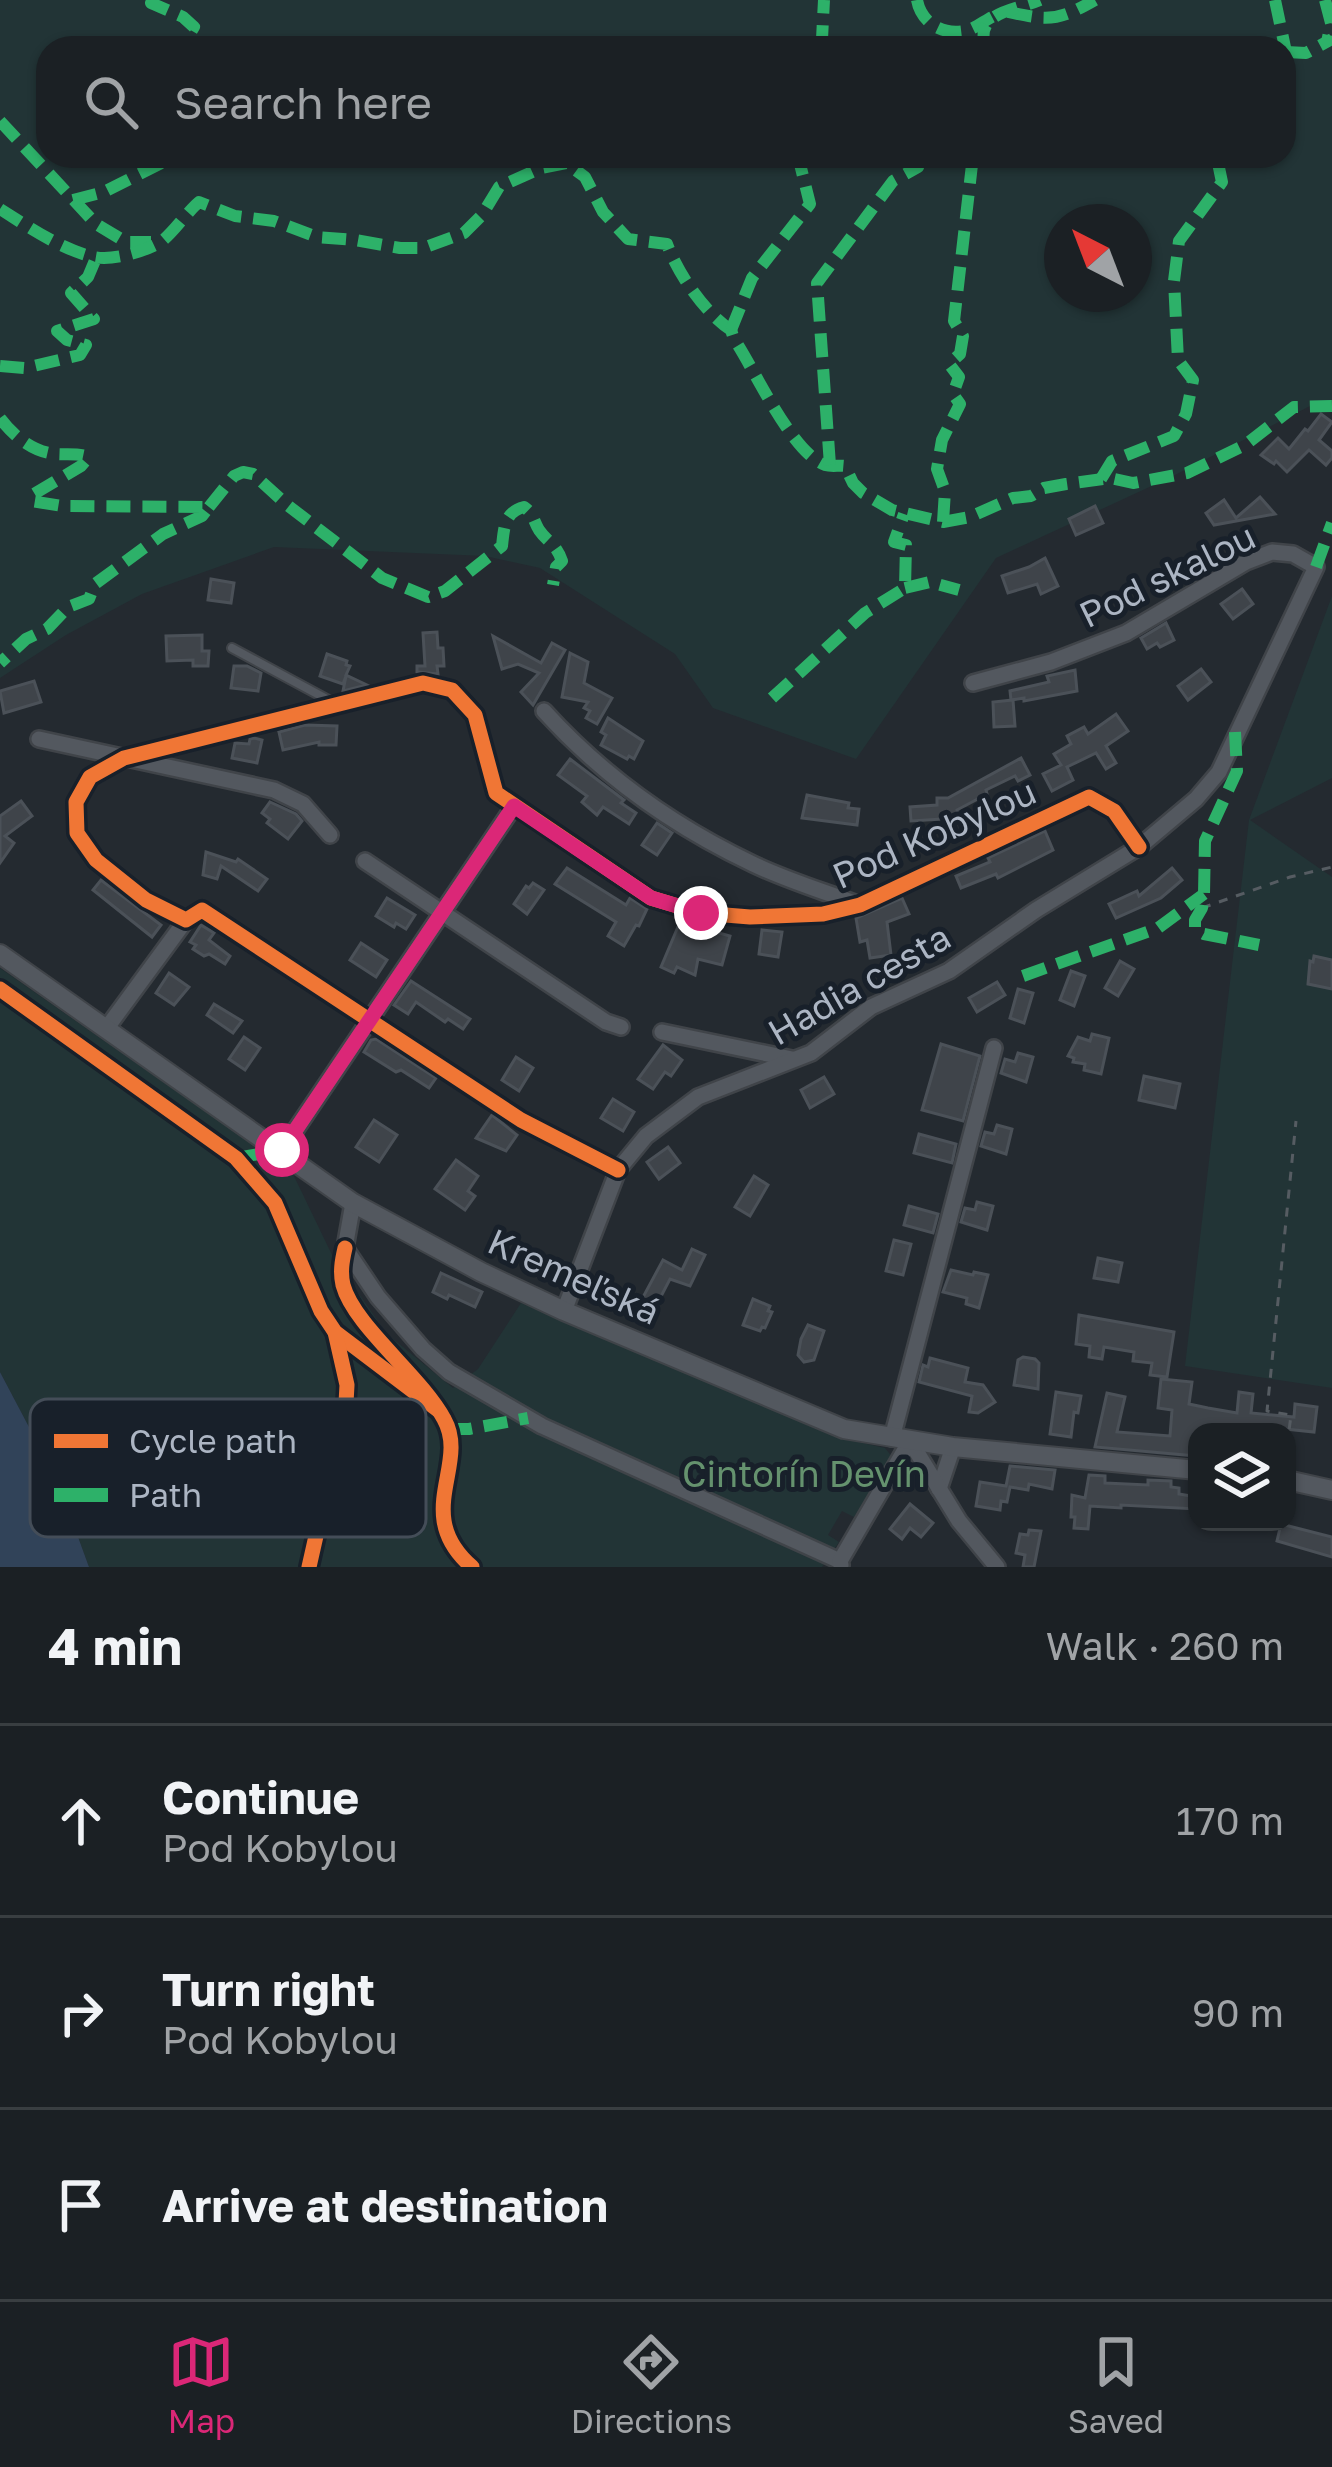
<!DOCTYPE html>
<html lang="en">
<head>
<meta charset="utf-8">
<style>
	:root { --surface:#1b2024; --page:#24282c; --text:#f1f3f6; --muted:#a0a3a6; --line:#393e41; --accent:#db2777 }
	body { margin:0; font-family:"Golos Text",sans-serif; background:var(--page); color:var(--text) }
	.controls { position:absolute; right:36px; bottom:36px; display:grid; overflow:hidden; border-radius:24px; box-shadow:0 3px 9px #0004 }
	.controls button { width:108px; height:108px; display:grid; place-items:center; padding:0; border:0; border-bottom:3px solid var(--line); background:var(--surface); color:var(--text); font:60px sans-serif }
	.compass { position:absolute; left:1044px; top:204px; width:108px; height:108px; border-radius:50%; background:var(--surface); box-shadow:0 3px 9px #0004; rotate:318deg }
	.stop { position:absolute; width:36px; height:36px; margin:-27px; border:9px solid #db2777; border-radius:50%; background:#fff }
	.stop.end { background:#db2777; border-color:#fff; box-shadow:0 3px 12px #0008 }
	.list { margin:0; padding:0; list-style:none }
	h2 { display:flex; justify-content:space-between; align-items:center; height:156px; margin:0; padding:0 48px; font-size:51px }
	h2 small { font-size:39px; font-weight:400; color:var(--muted) }
	.list li { display:grid; grid-template-columns:78px 1fr auto; gap:36px; align-items:center; box-sizing:border-box; height:192px; padding:0 48px; border-top:3px solid var(--line) }
	.list b { display:block; font-size:45px; white-space:nowrap }
	.list p { margin:0; font-size:39px; white-space:nowrap; color:var(--muted) }
	.list em { font-size:39px; font-style:normal; color:var(--muted) }
	.icon { flex:none; width:66px; height:66px; fill:none; stroke:currentColor; stroke-width:2; stroke-linecap:round; stroke-linejoin:round }
	.map { position:relative; flex:none; width:1332px; height:1567px; overflow:hidden }
	.search { position:absolute; background:var(--surface); box-shadow:0 3px 9px #0004; left:36px; right:36px; top:36px; height:132px; display:flex; align-items:center; gap:30px; box-sizing:border-box; padding:0 42px; border-radius:36px; color:var(--muted); font-size:45px }
	.sheet { height:732px; background:var(--surface) }
	nav { display:flex; justify-content:space-around; align-items:center; box-sizing:border-box; height:168px; border-top:3px solid var(--line); background:var(--surface); font-size:33px; color:var(--muted) }
	nav a { display:grid; justify-items:center; gap:6px }
	nav .on { color:var(--accent) }
	.map>svg:first-child { display:block }
	.green { fill:#223436; fill-rule:evenodd }
	.water { fill:#314359 }
	.building { fill:#3f444a; stroke:#4b5158; stroke-width:3 }
	.lines { fill:none; stroke-linecap:round; stroke-linejoin:round }
	.service-casing { stroke:#404449; stroke-width:12 }
	.minor-casing { stroke:#404449; stroke-width:20 }
	.tertiary-casing { stroke:#404449; stroke-width:22 }
	.path { stroke:#565c62; stroke-width:3; stroke-dasharray:9 9; stroke-linecap:butt }
	.service { stroke:#53585f; stroke-width:8 }
	.minor { stroke:#53585f; stroke-width:15 }
	.tertiary { stroke:#53585f; stroke-width:18 }
	.quiet { stroke:#2db169; stroke-width:12; stroke-dasharray:24 12; stroke-linecap:butt }
	.cycleway-casing { stroke:#18202a; stroke-width:22 }
	.cycleway { stroke:#f07635; stroke-width:15 }
	.route { stroke:#db2777; stroke-width:15 }
	.labels { text-anchor:middle; dominant-baseline:central; stroke-width:10; stroke-linejoin:round; paint-order:stroke }
	.street-label { font-size:36px; fill:#acb5c3; stroke:#18202a }
	.park-label { font-size:36px; fill:#65926e; stroke:#18202a }
	.key { fill:#18202a; stroke:#444d58; stroke-width:3 }
	.key-label { font-size:33px; fill:#acb5c3 }
</style>
</head>
<body>
<div class="map">
<svg width="1332" height="1567" viewBox="0 0 1332 1567">
	<rect width="100%" height="100%" fill="#242a30"/>
	<g class="green">
		<path d="M0 0H1332V407L1310 406 1171 477 996 558 856 759 713 708 675 654 540 568 485 556 274 547 142 594 66 635 0 678ZM48 48H1284V156H48ZM1062 222H1134V294H1062Z"/>
		<polygon points="1332,596 1332,778 1250,820 1332,877 1332,1388 1185,1366 1249,820"/>
		<polygon points="0,968 292,1172 333,1257 387,1334 453,1388 478,1369 521,1303 836,1437 885,1448 893,1458 854,1517 842,1511 828,1535 839,1542 822,1567 89,1567 58,1482 0,1372"/>
	</g>
	<polygon class="water" points="0,1372 58,1482 89,1567 0,1567"/>
	<g class="building">
		<polygon points="1321,414 1332,422 1319,440 1332,451 1332,458 1326,465 1309,450 1287,472 1276,461 1274,464 1261,455 1278,438 1289,449 1305,429 1308,431"/>
		<polygon points="1260,497 1275,514 1214,525 1206,513 1224,500 1236,518"/>
		<polygon points="1095,506 1103,523 1076,535 1069,519"/>
		<polygon points="1045,558 1058,586 1041,594 1037,584 1008,593 1002,576 1029,567"/>
		<polygon points="211,579 234,583 231,603 208,600"/>
		<polygon points="1242,589 1253,604 1233,619 1221,604"/>
		<polygon points="1166,623 1174,640 1160,647 1157,643 1147,649 1141,638"/>
		<polygon points="437,632 438,648 443,648 444,666 437,666 438,674 417,672 417,666 425,666 423,633"/>
		<polygon points="202,635 202,651 209,651 208,666 193,666 193,660 167,661 166,636"/>
		<polygon points="493,636 541,663 552,643 565,650 533,705 521,692 539,673 518,664 502,669"/>
		<polygon points="570,653 588,662 584,683 612,698 597,724 586,718 590,711 584,708 588,702 562,697"/>
		<polygon points="327,654 347,661 346,665 350,666 346,675 367,685 343,691 346,676 343,684 320,676"/>
		<polygon points="234,666 247,666 261,673 258,691 231,688"/>
		<polygon points="1201,669 1211,682 1188,700 1178,686"/>
		<polygon points="1075,670 1077,691 1024,701 1024,698 1011,700 1010,691 1049,682 1047,676"/>
		<polygon points="34,681 41,702 4,713 0,691"/>
		<polygon points="1013,700 1015,726 994,727 993,702"/>
		<polygon points="1116,714 1128,731 1106,746 1116,763 1106,769 1096,753 1067,767 1073,780 1052,791 1043,774 1061,765 1054,754 1071,744 1067,736 1084,727 1088,734"/>
		<polygon points="608,718 643,741 634,759 629,756 627,759 601,745 606,735 601,732"/>
		<polygon points="305,725 337,726 336,745 319,745 319,742 283,750 279,732"/>
		<polygon points="254,738 262,740 257,763 232,758 235,743 249,744 250,739"/>
		<polygon points="1021,758 1030,775 1018,781 1015,776 986,790 987,794 957,810 958,818 911,821 910,807 937,805 937,798 948,798"/>
		<polygon points="570,759 624,800 621,803 636,813 629,824 603,807 597,815 582,802 587,796 558,775"/>
		<polygon points="807,795 849,803 848,808 859,809 857,825 802,818"/>
		<polygon points="21,801 32,816 5,836 14,843 0,863 0,816"/>
		<polygon points="270,802 296,814 302,821 288,839 267,823 270,819 262,813"/>
		<polygon points="657,823 672,833 657,855 642,845"/>
		<polygon points="1045,831 1053,850 998,878 996,874 961,888 956,876 990,862 988,858"/>
		<polygon points="206,852 236,862 238,859 267,879 258,891 221,866 217,879 203,875"/>
		<polygon points="567,868 626,905 630,898 647,909 639,926 636,925 624,946 608,936 616,922 555,884"/>
		<polygon points="1172,868 1182,880 1161,898 1116,918 1109,904 1137,891 1139,896"/>
		<polygon points="101,880 161,925 152,937 93,890"/>
		<polygon points="533,883 544,890 527,914 514,904 526,886 529,888"/>
		<polygon points="387,898 415,915 406,929 396,923 394,927 376,916"/>
		<polygon points="902,898 909,914 887,922 891,955 870,958 867,940 860,942 856,918"/>
		<polygon points="680,922 730,936 722,965 698,959 695,975 677,967 674,973 661,967"/>
		<polygon points="201,925 214,933 209,940 230,956 225,964 209,954 204,956 193,949 196,945 190,942"/>
		<polygon points="762,930 782,932 778,957 759,954"/>
		<polygon points="361,943 387,960 376,977 350,960"/>
		<polygon points="1314,956 1332,960 1332,989 1308,984 1310,961 1313,962"/>
		<polygon points="1120,961 1134,969 1118,996 1105,988"/>
		<polygon points="1071,971 1085,976 1074,1006 1060,1000"/>
		<polygon points="169,973 189,987 174,1005 156,993"/>
		<polygon points="411,981 470,1019 463,1029 448,1019 445,1022 416,1002 408,1014 394,1005"/>
		<polygon points="997,982 1005,995 977,1012 969,998"/>
		<polygon points="1018,989 1033,993 1024,1023 1010,1018"/>
		<polygon points="214,1004 242,1021 233,1033 207,1015"/>
		<polygon points="1092,1034 1109,1038 1101,1074 1084,1070 1085,1064 1073,1062 1074,1058 1068,1056 1078,1037 1090,1041"/>
		<polygon points="244,1037 260,1048 245,1070 229,1059"/>
		<polygon points="376,1039 436,1078 429,1088 401,1070 396,1072 364,1052 371,1040"/>
		<polygon points="941,1044 980,1056 963,1121 922,1110"/>
		<polygon points="663,1045 682,1060 671,1076 665,1072 653,1089 638,1079"/>
		<polygon points="1018,1053 1033,1057 1026,1082 1001,1073 1005,1059 1015,1062"/>
		<polygon points="516,1057 533,1068 519,1091 502,1080"/>
		<polygon points="1144,1076 1180,1084 1175,1108 1139,1100"/>
		<polygon points="824,1077 834,1094 810,1108 801,1090"/>
		<polygon points="613,1099 634,1112 623,1131 601,1118"/>
		<polygon points="492,1115 517,1135 506,1151 476,1138"/>
		<polygon points="374,1120 397,1135 379,1162 356,1147"/>
		<polygon points="997,1125 1012,1129 1006,1154 981,1146 985,1132 994,1134"/>
		<polygon points="919,1134 956,1144 952,1163 914,1153"/>
		<polygon points="668,1147 680,1163 659,1179 647,1162"/>
		<polygon points="456,1160 478,1176 468,1191 475,1196 465,1210 435,1189"/>
		<polygon points="754,1176 768,1185 750,1216 735,1207"/>
		<polygon points="977,1202 993,1206 987,1230 961,1222 965,1208 975,1210"/>
		<polygon points="909,1206 938,1214 933,1233 904,1225"/>
		<polygon points="894,1240 911,1244 903,1275 886,1271"/>
		<polygon points="692,1249 705,1255 690,1286 670,1279 656,1306 642,1299 663,1260 682,1270"/>
		<polygon points="1098,1258 1122,1263 1118,1282 1094,1278"/>
		<polygon points="951,1270 973,1275 974,1272 988,1275 979,1308 966,1304 967,1298 943,1292"/>
		<polygon points="441,1273 482,1292 475,1307 449,1295 447,1299 433,1292"/>
		<polygon points="753,1299 770,1306 768,1311 772,1312 765,1328 762,1327 760,1331 743,1325"/>
		<polygon points="1079,1315 1174,1332 1167,1377 1150,1375 1152,1363 1133,1361 1134,1352 1104,1347 1102,1359 1089,1357 1090,1346 1076,1344"/>
		<polygon points="808,1325 824,1331 814,1360 804,1362 798,1355 801,1339"/>
		<polygon points="1023,1357 1035,1359 1039,1363 1038,1389 1014,1385 1018,1360"/>
		<polygon points="930,1358 968,1368 965,1382 983,1385 995,1402 978,1413 969,1412 972,1396 919,1382 923,1365 928,1367"/>
		<polygon points="1161,1379 1192,1382 1189,1404 1208,1408 1237,1413 1239,1392 1253,1394 1251,1413 1294,1417 1295,1404 1317,1407 1314,1432 1285,1429 1285,1432 1197,1432 1197,1456 1095,1447 1107,1393 1125,1397 1117,1432 1170,1436 1172,1410 1158,1408"/>
		<polygon points="1056,1392 1081,1396 1078,1413 1074,1412 1071,1437 1050,1434"/>
		<polygon points="1010,1466 1055,1470 1052,1489 1029,1484 1028,1490 1010,1487 1007,1502 1001,1501 1000,1510 976,1506 980,1482 1006,1486"/>
		<polygon points="1089,1475 1105,1476 1105,1483 1148,1485 1148,1480 1171,1481 1171,1487 1179,1488 1179,1494 1197,1497 1197,1509 1121,1505 1121,1508 1090,1506 1088,1529 1074,1528 1075,1517 1071,1517 1072,1495 1085,1498"/>
		<polygon points="910,1504 933,1523 921,1537 910,1528 902,1539 890,1529"/>
		<polygon points="1281,1524 1332,1537 1332,1557 1277,1541"/>
		<polygon points="1029,1530 1041,1531 1034,1567 1023,1567 1025,1555 1016,1553 1020,1534 1028,1535"/>
	</g>
	<g class="lines">
		<defs>
			<polyline id="service" points="232,648 336,704"/>
			<g id="minor">
				<path d="M544 711C602 775 675 827 753 864 786 880 823 891 857 904"/>
				<polyline points="39,739 274,790 303,804 330,835"/>
				<polyline points="365,861 606,1022 621,1027"/>
				<polyline points="106,1029 186,920"/>
				<polyline points="662,1032 792,1059"/>
				<polyline points="282,1150 514,806"/>
				<polyline points="618,1170 521,1120 202,910 186,920 146,900 96,860 77,833 76,802 90,777 124,758 423,683 452,690 475,715 496,793 651,898 701,913 750,917 823,914 860,905 1089,797 1114,811 1139,847"/>
				<polyline points="353,1203 345,1248 378,1297 423,1349 449,1372 542,1426 840,1561"/>
				<polyline points="564,1311 618,1170 646,1136 698,1097 811,1053 871,1007 949,971 1036,910 1139,847 1196,799 1219,772 1316,567 1293,554 1272,552 1246,562 1126,633 1051,662 973,683"/>
				<polyline points="892,1438 994,1048"/>
				<polyline points="939,1489 953,1447"/>
				<polyline points="841,1565 840,1561 910,1441 959,1521 997,1567"/>
			</g>
			<g id="tertiary">
				<polyline points="0,954 353,1203 481,1272 564,1311 844,1429 953,1447 1197,1470"/>
				<polyline points="1287,1480 1332,1490"/>
			</g>
		</defs>
		<use href="#service" class="service-casing"/>
		<use href="#minor" class="minor-casing"/>
		<use href="#tertiary" class="tertiary-casing"/>
		<g class="path">
			<polyline points="1202,908 1290,877 1332,867"/>
			<polyline points="1287,1447 1291,1415 1267,1411 1296,1121"/>
		</g>
		<use href="#service" class="service"/>
		<use href="#minor" class="minor"/>
		<use href="#tertiary" class="tertiary"/>
		<g class="quiet">
			<polyline points="156,0 151,3 183,17 194,27 185,42 171,48"/>
			<path d="M917 0C921 22 941 35 964 31 973 30 984 21 992 17"/>
			<polyline points="1275,0 1286,52 1284,52"/>
			<polyline points="1325,0 1331,23 1327,42"/>
			<path d="M1008 12C1050 21 1058 21 1095 0"/>
			<polyline points="817,48 822,39 824,0"/>
			<path d="M986 48C973 12 1014 11 1040 0"/>
			<polyline points="1286,52 1306,53 1332,39"/>
			<polyline points="0,121 96,224 126,242 151,242"/>
			<polyline points="73,200 104,192 175,156"/>
			<path d="M0 209C27 226 62 250 94 257 112 261 143 252 159 243 171 236 186 213 199 202L235 216 274 221 317 237 355 240 400 248H423L464 233 482 215 499 187 541 168 566 163 585 177 603 212 628 239 667 244C678 274 705 313 731 330L734 339C755 370 791 452 825 465 832 467 839 465 845 466L853 483 863 493 892 510 943 522 970 517 1013 498 1031 496 1044 488 1066 484 1110 478 1133 483 1187 473 1245 445 1294 407 1332 406"/>
			<polyline points="731,330 752,278 810,204 798,156"/>
			<polyline points="0,366 25,368 80,355 86,345 67,340 57,331 94,319 71,293 88,277 96,258"/>
			<path d="M0 418C12 434 29 449 49 453 63 456 75 452 89 457L81 466 34 494 31 501 62 506 209 507 202 516 163 534 95 584 89 599 68 607 47 629 26 639 0 663"/>
			<polyline points="830,465 817,283 893,181 918,167 916,156"/>
			<polyline points="1101,479 1112,461 1174,436 1186,414 1193,380 1178,360 1174,281 1179,241 1222,182 1218,163 1212,156"/>
			<path d="M209 507 234 476 243 472 253 474 286 504 382 578 428 597 445 591 502 546C504 529 504 512 524 507 534 514 533 520 539 530 548 543 556 543 562 561L556 567 553 585"/>
			<polyline points="943,522 945,491 937,469 942,440 960,404 953,394 959,377 949,364 960,354 963,336 954,321 973,156"/>
			<polyline points="1316,567 1332,523"/>
			<polyline points="905,588 930,582 959,590"/>
			<polyline points="772,698 865,613 905,588 906,545 894,542 904,514"/>
			<polyline points="1235,732 1237,771 1205,841 1204,894 1202,908 1195,920 1195,929 1204,934 1259,945"/>
			<polyline points="1023,976 1158,928 1204,894"/>
			<polyline points="236,1158 282,1150"/>
			<polyline points="448,1429 469,1429 528,1418"/>
		</g>
		<defs>
			<g id="cycleway">
				<polyline points="0,989 236,1158 275,1203 321,1311 335,1332 438,1410"/>
				<polyline points="618,1170 521,1120 202,910 186,920 146,900 96,860 77,833 76,802 90,777 124,758 423,683 452,690 475,715 496,793 651,898 701,913 750,917 823,914 860,905 1089,797 1114,811 1139,847"/>
				<path d="M345 1248C342 1261 340 1272 343 1285 354 1326 421 1376 444 1419 470 1465 411 1514 472 1567"/>
				<polyline points="309,1567 346,1403 347,1385 335,1332"/>
			</g>
		</defs>
		<use href="#cycleway" class="cycleway-casing"/>
		<use href="#cycleway" class="cycleway"/>
	</g>
	<g class="lines">
		<polyline class="route" points="282,1150 514,806 651,898 701,913"/>
	</g>
	<g class="labels">
		<g class="street-label">
			<text transform="translate(1167 575) rotate(-26)">Pod skalou</text>
			<text transform="translate(934 833) rotate(-24)">Pod Kobylou</text>
			<text transform="translate(859 984) rotate(-30)">Hadia cesta</text>
			<text transform="translate(574 1276) rotate(24)">Kremeľská</text>
		</g>
		<g class="park-label">
			<text x="804" y="1473">Cintorín Devín</text>
		</g>
	</g>
	<rect x="30" y="1399" width="396" height="138" rx="18" class="key"/>
	<rect x="54" y="1434" width="54" height="14" fill="#f07635"/>
	<rect x="54" y="1488" width="54" height="14" fill="#2db169"/>
	<g class="key-label">
		<text x="129" y="1453">Cycle path</text>
		<text x="129" y="1507">Path</text>
	</g>
</svg>
<div class="controls">
<button><svg class="icon" aria-label="layers" viewBox="0 0 24 24"><path d="M12 4l9 5-9 5-9-5zM3 14l9 5 9-5"/></svg></button>
</div>
<svg class="compass" viewBox="-18 -18 36 36"><path d="M0-13l5 13h-10z" fill="#e53935"/><path d="M0 13l5-13h-10z" fill="#a0a3a6"/></svg>
<div class="stop" style="left:282px;top:1150px"></div>
<div class="stop end" style="left:701px;top:913px"></div>
<div class="search"><svg class="icon" aria-label="search" viewBox="0 0 24 24"><circle cx="10" cy="10" r="6"/><path d="M15 15l6 6"/></svg>Search here</div>
</div>
<section class="sheet">
<h2>4 min<small>Walk · 260 m</small></h2>
<ul class="list">
<li><svg class="icon" aria-label="ahead" viewBox="0 0 24 24"><path d="M12 20V5M6 11l6-6 6 6"/></svg><div><b>Continue</b><p>Pod Kobylou</p></div><em>170 m</em></li>
<li><svg class="icon" aria-label="right" viewBox="0 0 24 24"><path d="M7 20v-9h11M14 6l5 5-5 5"/></svg><div><b>Turn right</b><p>Pod Kobylou</p></div><em>90 m</em></li>
<li><svg class="icon" aria-label="arrive" viewBox="0 0 24 24"><path d="M6 21V4h12l-3 4 3 4H6"/></svg><div><b>Arrive at destination</b></div></li>
</ul>
</section>
<nav>
<a class="on"><svg class="icon" aria-label="map" viewBox="0 0 24 24"><path d="M3 6l6-2 6 2 6-2v14l-6 2-6-2-6 2zM9 4v14M15 6v14"/></svg>Map</a>
<a><svg class="icon" aria-label="directions" viewBox="0 0 24 24"><path d="M12 3l9 9-9 9-9-9zM9 14v-3h6M13 9l2 2-2 2"/></svg>Directions</a>
<a><svg class="icon" aria-label="saved" viewBox="0 0 24 24"><path d="M7 4h10v16l-5-4-5 4z"/></svg>Saved</a>
</nav>
</body>
</html>
